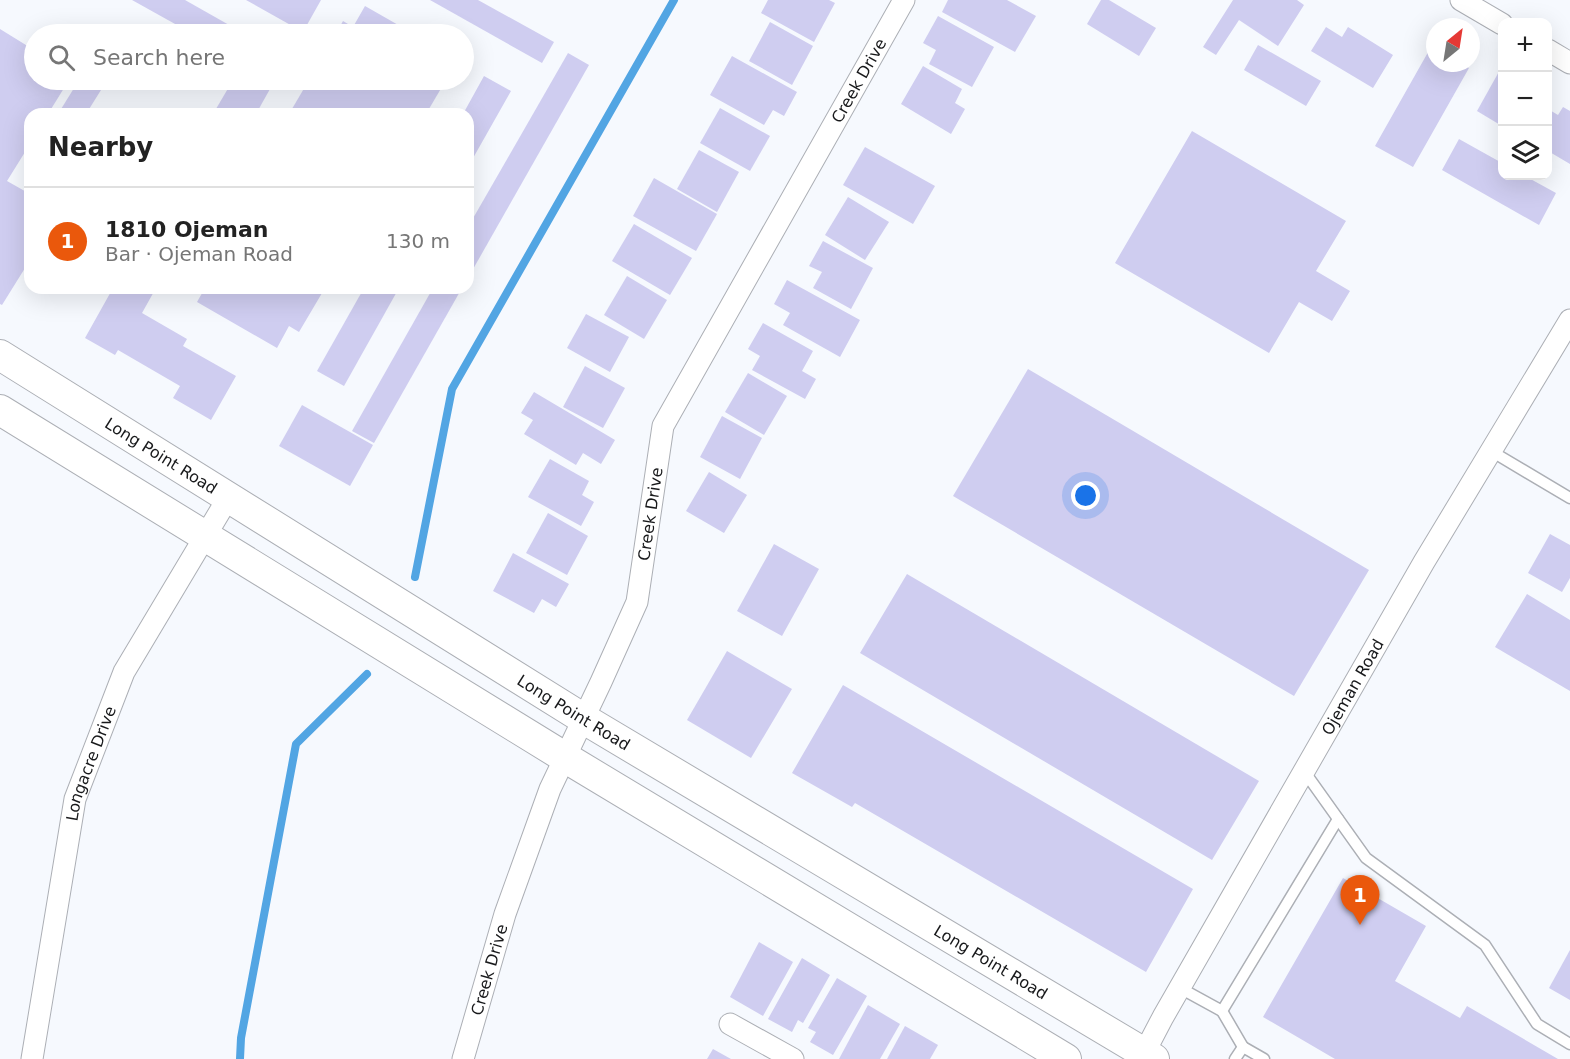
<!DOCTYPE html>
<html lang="en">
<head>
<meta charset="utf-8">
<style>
	:root { --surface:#fff; --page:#f6f6f6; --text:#222; --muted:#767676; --line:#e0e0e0; --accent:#ea580c }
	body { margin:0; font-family:"DejaVu Sans",sans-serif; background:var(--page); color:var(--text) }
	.controls { position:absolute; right:18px; top:18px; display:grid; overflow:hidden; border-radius:12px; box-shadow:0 6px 24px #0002 }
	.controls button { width:54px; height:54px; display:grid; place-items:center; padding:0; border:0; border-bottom:2px solid var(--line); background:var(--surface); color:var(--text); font:30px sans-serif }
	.compass { position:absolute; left:1426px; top:18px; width:54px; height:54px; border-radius:50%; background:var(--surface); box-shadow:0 6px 24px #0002; rotate:30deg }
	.you { position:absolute; left:1086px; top:496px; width:21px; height:21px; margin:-15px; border:4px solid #fff; border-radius:50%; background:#1a73e8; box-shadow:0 0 0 9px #1a73e833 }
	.badge { display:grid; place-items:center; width:39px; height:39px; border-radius:50%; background:var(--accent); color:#fff; font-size:20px; font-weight:700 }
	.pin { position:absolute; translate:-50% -50px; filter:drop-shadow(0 2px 3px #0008) }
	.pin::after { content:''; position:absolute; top:32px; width:21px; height:18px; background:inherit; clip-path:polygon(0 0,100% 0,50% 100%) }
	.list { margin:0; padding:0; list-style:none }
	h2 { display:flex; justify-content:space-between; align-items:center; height:78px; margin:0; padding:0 24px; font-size:26px }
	h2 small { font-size:20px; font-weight:400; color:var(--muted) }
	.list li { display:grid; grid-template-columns:39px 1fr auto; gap:18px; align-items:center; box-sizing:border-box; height:108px; padding:0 24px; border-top:2px solid var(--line) }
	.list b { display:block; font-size:22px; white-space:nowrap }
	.list p { margin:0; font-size:20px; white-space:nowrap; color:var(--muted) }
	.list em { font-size:20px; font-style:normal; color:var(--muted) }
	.icon { flex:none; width:33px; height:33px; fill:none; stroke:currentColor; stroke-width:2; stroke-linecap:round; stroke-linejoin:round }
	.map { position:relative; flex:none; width:1570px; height:1059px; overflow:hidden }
	.search { position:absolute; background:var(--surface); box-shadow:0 6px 24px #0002; left:24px; top:24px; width:450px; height:66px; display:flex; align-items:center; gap:15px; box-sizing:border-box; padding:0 21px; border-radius:33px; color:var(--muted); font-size:22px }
	.panel { position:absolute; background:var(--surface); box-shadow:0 6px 24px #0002; left:24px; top:108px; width:450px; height:186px; border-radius:18px }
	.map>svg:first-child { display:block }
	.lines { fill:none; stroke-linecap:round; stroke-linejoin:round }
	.stream { stroke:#52a5e3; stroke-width:8 }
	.building { fill:#cfcdf0 }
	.lane-casing { stroke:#acafb5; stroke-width:13 }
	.street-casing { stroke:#acafb5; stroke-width:23 }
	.secondary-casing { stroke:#acafb5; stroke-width:32 }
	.lane { stroke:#fff; stroke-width:10 }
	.street { stroke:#fff; stroke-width:21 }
	.secondary { stroke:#fff; stroke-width:30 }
	.labels { text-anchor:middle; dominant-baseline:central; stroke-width:4.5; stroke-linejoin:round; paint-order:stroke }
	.street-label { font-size:16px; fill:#18191b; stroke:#fff }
</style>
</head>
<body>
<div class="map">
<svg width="1570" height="1059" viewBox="0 0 1570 1059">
	<rect width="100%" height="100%" fill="#f6f9fe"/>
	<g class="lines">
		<g class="stream">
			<polyline points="415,577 452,389 674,0"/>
			<polyline points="240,1059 241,1038 296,744 367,674"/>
		</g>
	</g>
	<g class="building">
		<polygon points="132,0 185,0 245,34 193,34"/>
		<polygon points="246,0 321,0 303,32"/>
		<polygon points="430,0 478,0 554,42 542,63"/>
		<polygon points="768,0 829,0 835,3 814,42 761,13"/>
		<polygon points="948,0 1007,0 1036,16 1015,52 942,12"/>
		<polygon points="1101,0 1109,0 1156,28 1139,56 1087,24"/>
		<polygon points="1233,0 1297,0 1304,5 1278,46 1239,20 1216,55 1203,47"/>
		<polygon points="365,6 414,34 336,34 343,21 353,27"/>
		<polygon points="938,16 994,47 972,87 929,64 936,50 923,43"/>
		<polygon points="770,22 813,46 792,85 749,61"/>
		<polygon points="1326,27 1342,37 1348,27 1393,55 1373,88 1311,51"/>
		<polygon points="0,29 34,50 34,80 69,80 48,114 30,114 30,144 7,181 30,194 30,260 2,305 0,304"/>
		<polygon points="1258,45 1321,81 1306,106 1244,70"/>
		<polygon points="1431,47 1435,49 1435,63 1460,63 1469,68 1413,167 1375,146"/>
		<polygon points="568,53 589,65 468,278 468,227"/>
		<polygon points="732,56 797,92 784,116 773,110 764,125 710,95"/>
		<polygon points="923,66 962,89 955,103 965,109 951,134 901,104"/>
		<polygon points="1501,68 1502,69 1502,126 1477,111"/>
		<polygon points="484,76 511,91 468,167 468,114 463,114"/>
		<polygon points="79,80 84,80 101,90 86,114 58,114"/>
		<polygon points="233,80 275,80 256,114 213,114"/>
		<polygon points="309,80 446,80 426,114 289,114"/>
		<polygon points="1563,107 1570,111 1570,164 1548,151 1548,109 1558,115"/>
		<polygon points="720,108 770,136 750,171 700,143"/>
		<polygon points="1192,131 1346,221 1316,271 1350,291 1332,321 1299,302 1269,353 1115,263"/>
		<polygon points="1459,139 1502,163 1502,176 1525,176 1556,193 1539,225 1442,170"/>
		<polygon points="865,147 935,186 913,224 843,185"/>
		<polygon points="699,150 739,172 717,212 677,189"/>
		<polygon points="654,178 717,214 696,251 633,216"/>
		<polygon points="848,197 889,222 865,260 825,235"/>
		<polygon points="634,224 692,258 670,295 612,261"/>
		<polygon points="823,241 873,268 851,309 813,288 822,272 809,266"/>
		<polygon points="627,276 667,300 644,339 604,315"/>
		<polygon points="787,280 860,320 840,357 783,325 790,313 774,304"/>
		<polygon points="113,288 156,288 142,313 187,339 183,346 236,376 211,420 173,398 180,386 118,350 115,355 85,338"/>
		<polygon points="205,288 325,288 299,332 289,326 277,348 197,302"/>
		<polygon points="364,288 399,288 344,386 317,371"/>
		<polygon points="433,288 462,288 374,443 352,431"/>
		<polygon points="586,314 629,337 610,372 567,348"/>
		<polygon points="763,323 813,351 802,371 816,379 805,399 752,370 760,356 748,349"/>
		<polygon points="585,366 625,388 603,428 563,407"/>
		<polygon points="1028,369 1369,570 1294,696 953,496"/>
		<polygon points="748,373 787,396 764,435 725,412"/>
		<polygon points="534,392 615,440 601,464 583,453 576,465 524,434 533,420 521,413"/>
		<polygon points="302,405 373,445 350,486 279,446"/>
		<polygon points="722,416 762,438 740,479 700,457"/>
		<polygon points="550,459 589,481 582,495 594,502 581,526 528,497"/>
		<polygon points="709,472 747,495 724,533 686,511"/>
		<polygon points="548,513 588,536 567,575 526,553"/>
		<polygon points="1550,534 1570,545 1570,578 1562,592 1528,573"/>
		<polygon points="774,544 819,569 782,636 737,611"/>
		<polygon points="513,553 569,584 556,607 542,599 534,613 493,591"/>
		<polygon points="907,574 1259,781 1212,860 860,653"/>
		<polygon points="1527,594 1570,620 1570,691 1495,647"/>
		<polygon points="727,651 792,689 751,758 687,720"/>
		<polygon points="843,685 1193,889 1146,972 855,803 852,807 792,773"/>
		<polygon points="1343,878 1426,926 1395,981 1460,1018 1467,1006 1558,1059 1335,1059 1263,1017"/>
		<polygon points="759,942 793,962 763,1016 730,997"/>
		<polygon points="1570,950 1570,1000 1549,988"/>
		<polygon points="802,958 830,975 803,1023 798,1020 792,1032 768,1019"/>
		<polygon points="837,978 867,996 833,1055 810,1042 816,1032 808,1028"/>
		<polygon points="868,1005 900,1024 880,1059 839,1059"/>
		<polygon points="905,1026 938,1045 930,1059 887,1059"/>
		<polygon points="713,1049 731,1059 707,1059"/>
	</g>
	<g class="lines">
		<defs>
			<g id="lane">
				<polyline points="1491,451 1570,498"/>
				<polyline points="1304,771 1366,858 1485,945 1537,1024 1570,1044"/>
				<polyline points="1180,988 1222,1011 1338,819"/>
				<polyline points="1222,1011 1243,1047"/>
				<polyline points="1235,1059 1243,1047 1264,1059"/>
			</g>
			<g id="street">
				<polyline points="1461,0 1502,24"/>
				<polyline points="1548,50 1570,63"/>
				<polyline points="730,1024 793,1059"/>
				<path id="s1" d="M32 1059 75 799 124 672 228 498"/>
				<path id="s2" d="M463 1059 505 914 550 789 601 682 637 602 663 426 904 0"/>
				<path id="s3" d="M1141 1059 1163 1017 1424 562 1570 320"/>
			</g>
			<g id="secondary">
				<path id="s4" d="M0 355 584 719 1154 1059"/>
				<polyline points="0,410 566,758 1066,1059"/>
			</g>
		</defs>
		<use href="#lane" class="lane-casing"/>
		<use href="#street" class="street-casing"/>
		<use href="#secondary" class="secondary-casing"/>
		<use href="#lane" class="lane"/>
		<use href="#street" class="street"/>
		<use href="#secondary" class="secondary"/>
	</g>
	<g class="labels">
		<g class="street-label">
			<text stroke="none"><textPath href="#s2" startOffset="1065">Creek Drive</textPath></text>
			<text stroke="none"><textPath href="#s4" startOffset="190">Long Point Road</textPath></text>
			<text stroke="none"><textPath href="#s2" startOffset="579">Creek Drive</textPath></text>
			<text stroke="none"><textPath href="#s3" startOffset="428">Ojeman Road</textPath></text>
			<text stroke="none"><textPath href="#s4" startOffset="676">Long Point Road</textPath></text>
			<text stroke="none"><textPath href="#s1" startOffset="302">Longacre Drive</textPath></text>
			<text stroke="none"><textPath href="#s4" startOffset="1162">Long Point Road</textPath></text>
			<text stroke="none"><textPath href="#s2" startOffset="93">Creek Drive</textPath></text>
		</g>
	</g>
</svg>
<div class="controls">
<button>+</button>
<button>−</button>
<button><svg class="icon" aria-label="layers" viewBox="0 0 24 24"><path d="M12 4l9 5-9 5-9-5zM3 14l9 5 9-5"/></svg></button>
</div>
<svg class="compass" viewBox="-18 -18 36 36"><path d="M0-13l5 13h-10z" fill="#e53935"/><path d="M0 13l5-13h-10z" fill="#767676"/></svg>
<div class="you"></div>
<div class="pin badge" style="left:1360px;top:925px">1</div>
<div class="search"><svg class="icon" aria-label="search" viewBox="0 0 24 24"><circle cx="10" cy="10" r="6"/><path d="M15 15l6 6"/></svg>Search here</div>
<section class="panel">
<h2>Nearby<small></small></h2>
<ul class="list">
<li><span class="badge">1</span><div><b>1810 Ojeman</b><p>Bar · Ojeman Road</p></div><em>130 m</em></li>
</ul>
</section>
</div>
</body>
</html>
